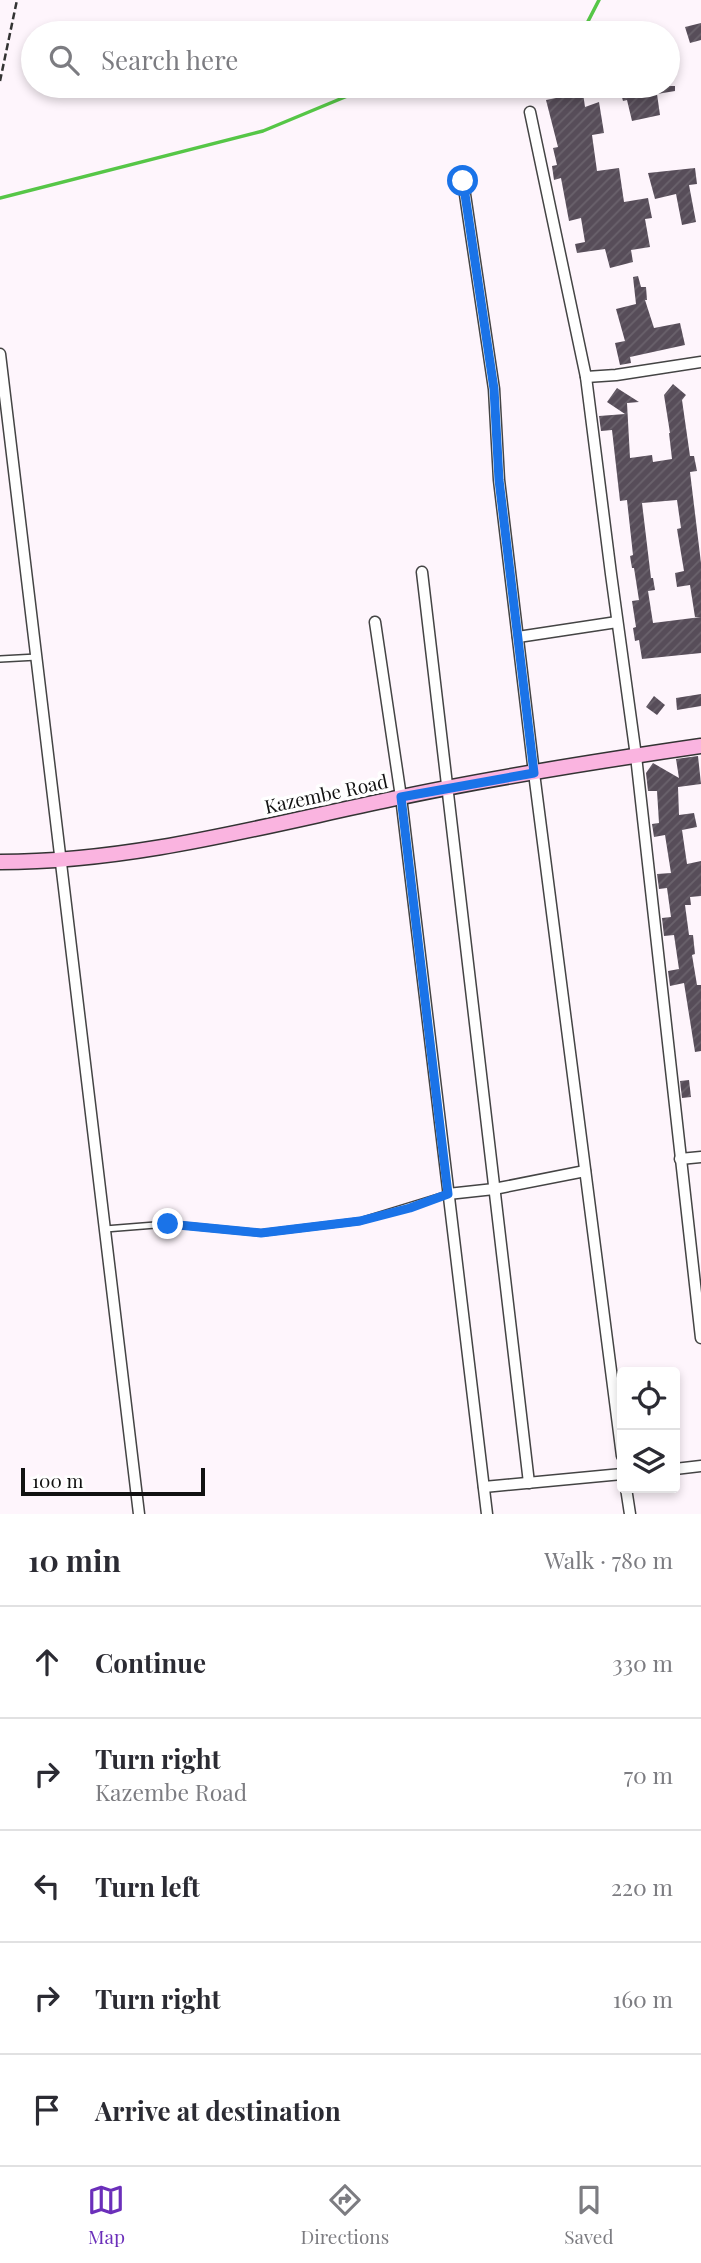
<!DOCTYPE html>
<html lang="en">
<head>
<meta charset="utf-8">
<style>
	:root { --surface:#fff; --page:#f7f7f7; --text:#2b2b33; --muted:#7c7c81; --line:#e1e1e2; --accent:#6b2fba }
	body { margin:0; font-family:"Playfair Display",serif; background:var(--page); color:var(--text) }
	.controls { position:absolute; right:21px; bottom:21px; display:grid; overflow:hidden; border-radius:7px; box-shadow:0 4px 10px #0003 }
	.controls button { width:63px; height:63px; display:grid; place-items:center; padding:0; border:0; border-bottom:2px solid var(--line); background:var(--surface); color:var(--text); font:35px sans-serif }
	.scale { position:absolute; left:21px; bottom:18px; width:184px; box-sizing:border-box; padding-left:7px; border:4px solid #111; border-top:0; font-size:19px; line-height:24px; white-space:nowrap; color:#111; -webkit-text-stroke:5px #fff; paint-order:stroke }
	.stop { position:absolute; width:21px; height:21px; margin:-16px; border:5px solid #1a73e8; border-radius:50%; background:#fff }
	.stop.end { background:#1a73e8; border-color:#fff; box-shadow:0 2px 7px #0008 }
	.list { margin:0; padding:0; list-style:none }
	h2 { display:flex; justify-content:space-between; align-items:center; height:91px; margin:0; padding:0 28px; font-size:30px }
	h2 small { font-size:23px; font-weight:400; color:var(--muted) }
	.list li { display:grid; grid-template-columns:46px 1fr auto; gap:21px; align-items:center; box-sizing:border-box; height:112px; padding:0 28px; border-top:2px solid var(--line) }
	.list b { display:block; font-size:26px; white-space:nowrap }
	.list p { margin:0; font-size:23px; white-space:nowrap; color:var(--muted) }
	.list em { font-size:23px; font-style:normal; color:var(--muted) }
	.icon { flex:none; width:38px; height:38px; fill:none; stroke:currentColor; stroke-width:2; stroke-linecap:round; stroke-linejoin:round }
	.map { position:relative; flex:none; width:701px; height:1514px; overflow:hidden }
	.search { position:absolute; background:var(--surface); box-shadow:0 4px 10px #0003; left:21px; right:21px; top:21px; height:77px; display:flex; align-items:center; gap:18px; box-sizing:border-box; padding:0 24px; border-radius:38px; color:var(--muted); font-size:26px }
	.sheet { height:651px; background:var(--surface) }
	nav { display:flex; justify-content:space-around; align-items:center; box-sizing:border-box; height:98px; border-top:2px solid var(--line); background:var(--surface); font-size:19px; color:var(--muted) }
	nav a { display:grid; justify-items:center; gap:4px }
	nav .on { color:var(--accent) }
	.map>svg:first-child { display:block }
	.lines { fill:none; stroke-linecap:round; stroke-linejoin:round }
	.stream { stroke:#56c647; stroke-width:3.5 }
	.building { fill:url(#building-hatch) }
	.service-casing { stroke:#444; stroke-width:8 }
	.minor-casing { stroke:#444; stroke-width:13 }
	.secondary-casing { stroke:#333; stroke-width:17 }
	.path { stroke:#333; stroke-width:2.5; stroke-dasharray:7 3.5; stroke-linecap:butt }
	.service { stroke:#fff; stroke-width:5 }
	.minor { stroke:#fff; stroke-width:10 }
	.secondary { stroke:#fab4e0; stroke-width:14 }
	.route { stroke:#1a73e8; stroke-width:9 }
	.labels { text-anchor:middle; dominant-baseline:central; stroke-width:7; stroke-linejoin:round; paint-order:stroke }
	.street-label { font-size:19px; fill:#111; stroke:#fff }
</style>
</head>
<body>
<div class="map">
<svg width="701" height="1514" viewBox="0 0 701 1514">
	<defs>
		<pattern id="building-hatch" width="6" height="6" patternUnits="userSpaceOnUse" patternTransform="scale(1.75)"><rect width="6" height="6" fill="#574d59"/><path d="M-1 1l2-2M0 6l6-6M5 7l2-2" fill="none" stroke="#6a626c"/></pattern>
	</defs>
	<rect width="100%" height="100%" fill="#fef5fc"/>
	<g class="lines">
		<g class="stream">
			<polyline points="474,33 480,28 495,33"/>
			<polyline points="582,33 599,0"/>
			<polyline points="0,198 263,131 357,92 359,86"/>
		</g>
	</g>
	<g class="building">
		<polygon points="701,23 701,40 690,43 685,27"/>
		<polygon points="564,86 582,86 585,107 599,102 604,133 592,135 597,171 619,168 624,202 648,198 652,218 645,219 650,247 631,250 633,262 610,268 605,249 577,253 575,244 585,242 581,218 569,221 561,178 554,180 552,166 557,165 553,148 558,147 546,100 566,96"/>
		<polygon points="619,86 675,86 675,91 657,94 660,115 632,121 627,100 623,101"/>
		<polygon points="695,168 697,184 689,185 696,222 682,225 676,194 655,199 648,173"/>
		<polygon points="638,276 641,287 646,287 647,300 645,300 654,328 680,323 685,345 630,357 631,363 620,365 615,343 625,341 616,309 636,304 633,277"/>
		<polygon points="673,384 686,395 682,400 690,456 694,456 697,471 690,472 701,563 701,617 695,617 690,585 677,587 675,573 684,571 677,529 681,528 677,500 642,503 651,578 653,578 655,590 648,591 653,623 701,617 701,653 642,659 639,640 635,641 633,628 636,627 632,601 639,600 634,568 632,568 630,556 633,555 627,500 620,501 612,430 601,431 599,416 625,414 607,402 617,388 639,402 627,403 630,458 652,455 653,462 672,459 669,433 670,433 664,395"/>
		<polygon points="701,694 701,706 677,710 676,698"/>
		<polygon points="654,696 665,705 657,715 646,707"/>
		<polygon points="698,756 701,784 678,787 679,815 694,813 697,827 682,830 687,864 701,861 701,896 690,897 691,905 685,905 689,935 693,935 695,954 692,955 697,985 701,985 701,1051 695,1052 684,983 670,986 668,971 679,969 674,935 664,936 662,918 671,917 667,888 659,889 657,874 671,873 665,835 654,837 652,824 659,823 657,791 648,791 646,773 653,763 679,778 676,759"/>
		<polygon points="689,1080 691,1097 682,1098 680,1081"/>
	</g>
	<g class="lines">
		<defs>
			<g id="service">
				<polyline points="0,659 37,657"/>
				<polyline points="105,1229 168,1224 261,1233 360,1221 448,1194"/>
			</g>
			<g id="minor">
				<polyline points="530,112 586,377 611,574 636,756 701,1338"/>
				<polyline points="463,181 494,389 499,480 534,773 622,1456"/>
				<polyline points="0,354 139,1514"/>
				<polyline points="586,377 616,375 701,362"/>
				<polyline points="422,572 529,1483"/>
				<polyline points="375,622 401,797 487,1514"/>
				<polyline points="518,637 617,622"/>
				<polyline points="680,1159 701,1157"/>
				<polyline points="448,1194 494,1189 585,1171"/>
				<polyline points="675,1469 701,1466"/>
				<polyline points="484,1487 622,1474"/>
				<polyline points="626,1488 630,1514"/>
			</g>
			<path id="secondary" d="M0 862C133 862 263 826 392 799 494 777 598 761 701 746"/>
		</defs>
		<use href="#service" class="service-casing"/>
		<use href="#minor" class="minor-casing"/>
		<use href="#secondary" class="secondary-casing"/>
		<polyline class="path" points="0,81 17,0"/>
		<use href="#service" class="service"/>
		<use href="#minor" class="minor"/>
		<use href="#secondary" class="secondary"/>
	</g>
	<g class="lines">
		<polyline class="route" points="168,1224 261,1233 360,1221 410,1208 448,1194 401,797 534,773 499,480 494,389 463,181"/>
	</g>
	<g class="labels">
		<g class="street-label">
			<text transform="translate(326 793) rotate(-12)">Kazembe Road</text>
		</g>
	</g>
</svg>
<div class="controls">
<button><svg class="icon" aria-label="locate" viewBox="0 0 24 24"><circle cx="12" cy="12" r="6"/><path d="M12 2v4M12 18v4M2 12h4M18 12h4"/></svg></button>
<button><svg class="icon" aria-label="layers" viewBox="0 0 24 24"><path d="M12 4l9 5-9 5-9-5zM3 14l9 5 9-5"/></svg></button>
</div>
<div class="scale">100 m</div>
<div class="stop" style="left:463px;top:181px"></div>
<div class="stop end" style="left:168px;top:1224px"></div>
<div class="search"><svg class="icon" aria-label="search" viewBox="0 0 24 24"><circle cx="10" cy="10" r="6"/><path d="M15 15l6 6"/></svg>Search here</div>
</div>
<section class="sheet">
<h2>10 min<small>Walk · 780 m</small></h2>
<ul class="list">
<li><svg class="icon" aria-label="ahead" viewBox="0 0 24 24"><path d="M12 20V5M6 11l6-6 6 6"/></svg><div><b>Continue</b></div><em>330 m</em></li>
<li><svg class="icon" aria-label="right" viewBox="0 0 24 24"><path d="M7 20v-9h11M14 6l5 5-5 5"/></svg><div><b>Turn right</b><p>Kazembe Road</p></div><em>70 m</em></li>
<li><svg class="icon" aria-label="left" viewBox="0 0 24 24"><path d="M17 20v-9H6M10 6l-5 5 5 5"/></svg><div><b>Turn left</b></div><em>220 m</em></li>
<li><svg class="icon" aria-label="right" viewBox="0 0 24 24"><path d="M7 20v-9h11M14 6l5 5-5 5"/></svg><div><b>Turn right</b></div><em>160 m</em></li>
<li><svg class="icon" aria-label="arrive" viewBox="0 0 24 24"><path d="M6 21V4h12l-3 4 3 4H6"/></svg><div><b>Arrive at destination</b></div></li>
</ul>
</section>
<nav>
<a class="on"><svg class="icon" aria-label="map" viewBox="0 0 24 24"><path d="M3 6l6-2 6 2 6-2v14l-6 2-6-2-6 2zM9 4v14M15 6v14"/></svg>Map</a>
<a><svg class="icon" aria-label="directions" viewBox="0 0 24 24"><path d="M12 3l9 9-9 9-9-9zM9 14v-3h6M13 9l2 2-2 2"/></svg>Directions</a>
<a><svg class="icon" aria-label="saved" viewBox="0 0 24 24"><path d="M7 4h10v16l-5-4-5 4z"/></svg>Saved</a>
</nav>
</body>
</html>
